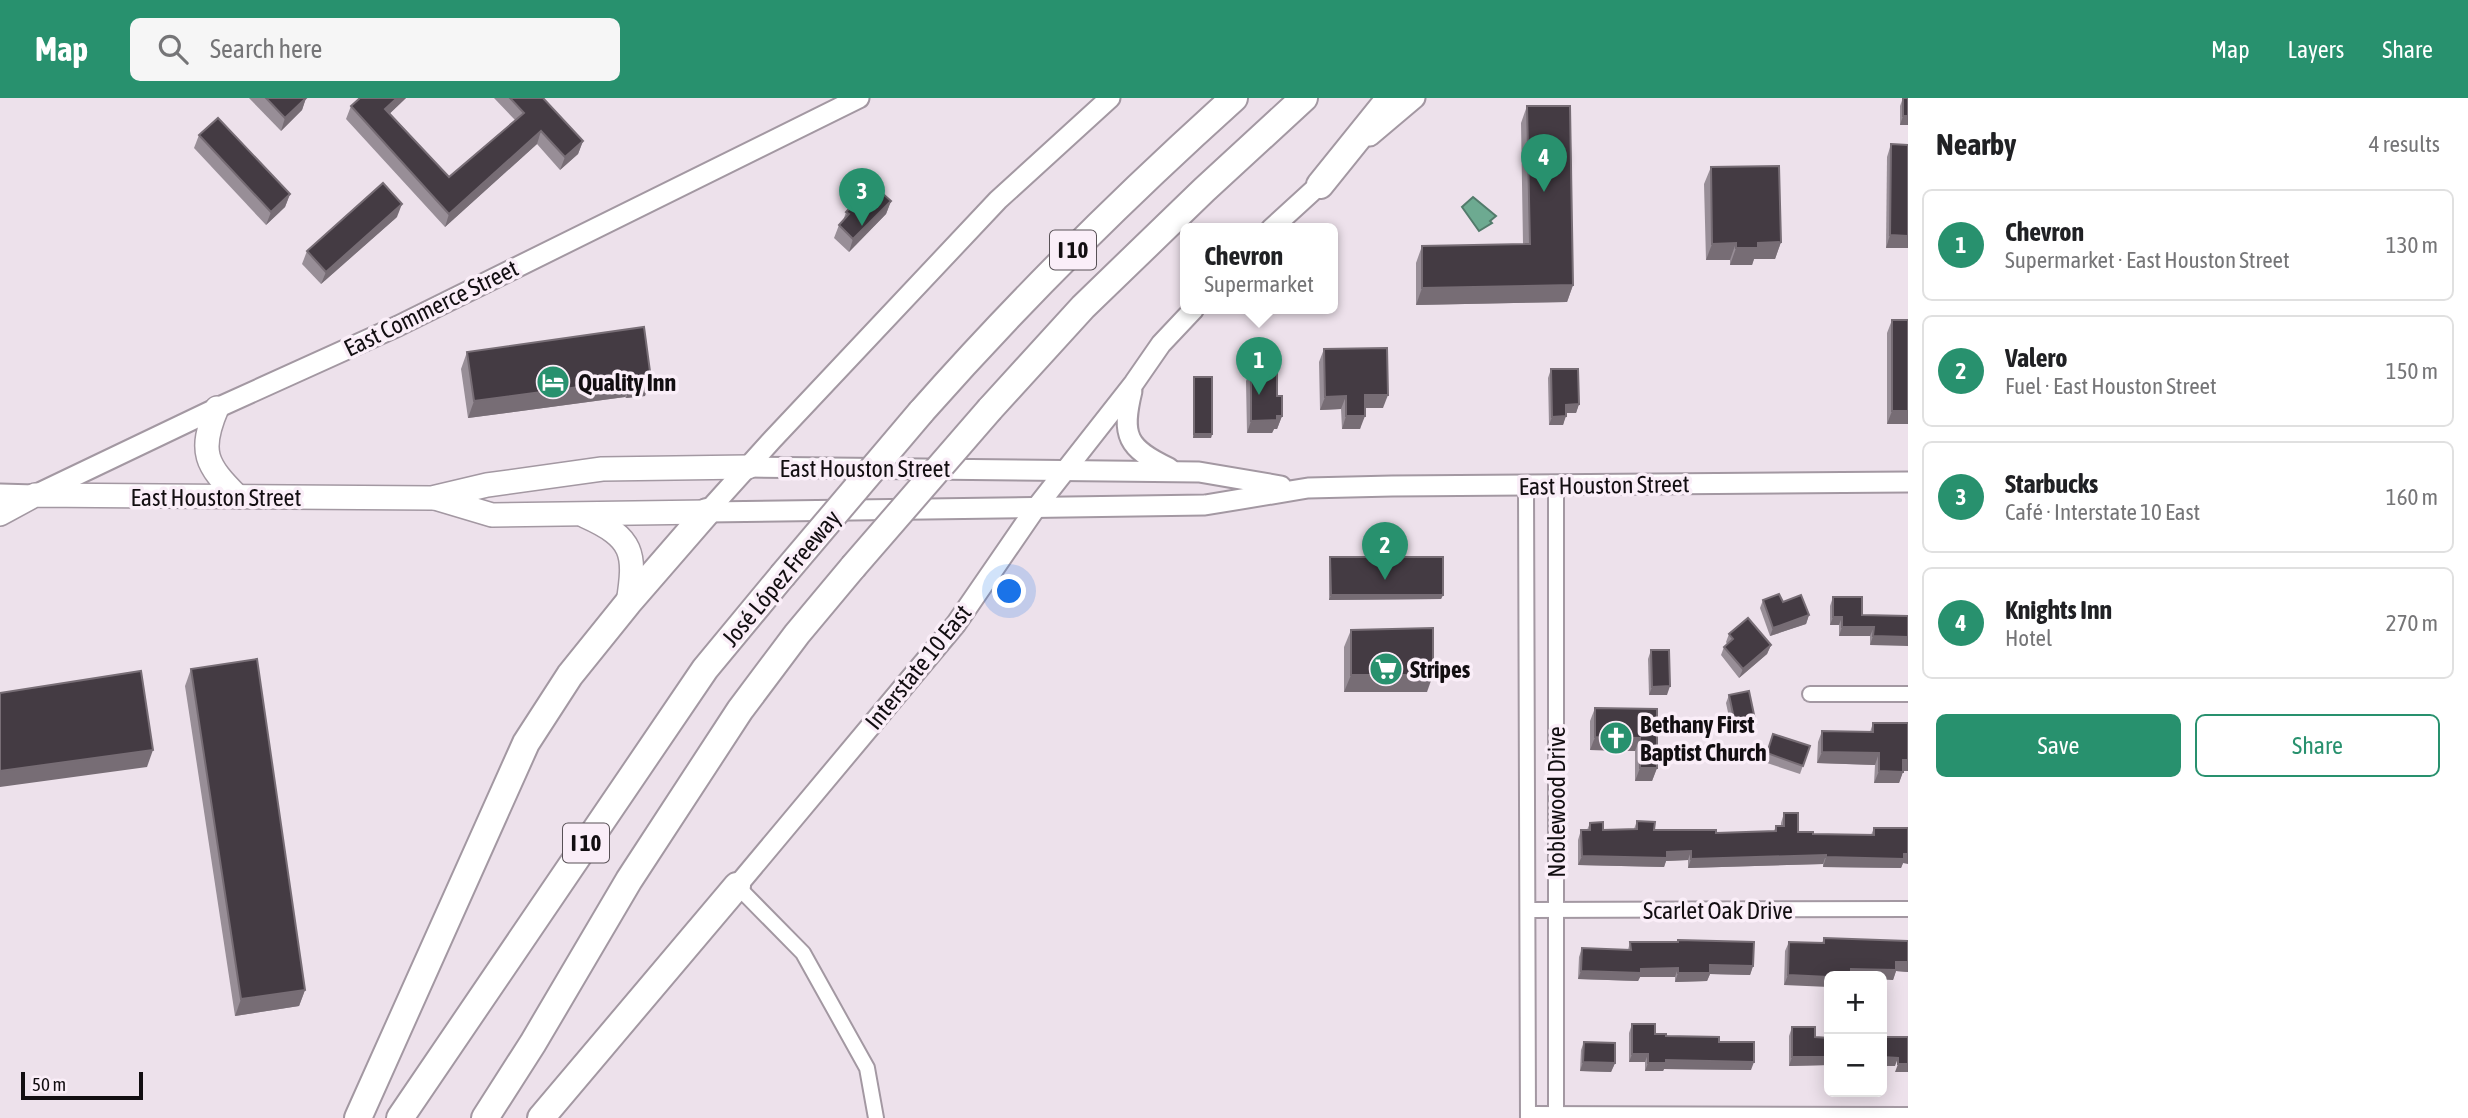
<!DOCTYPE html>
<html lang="en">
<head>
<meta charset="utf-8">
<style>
	:root { --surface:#fff; --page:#f6f6f6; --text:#202124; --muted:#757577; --line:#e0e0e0; --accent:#28916e }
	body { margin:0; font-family:"Asap Condensed",sans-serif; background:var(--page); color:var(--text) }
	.controls { position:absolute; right:21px; bottom:21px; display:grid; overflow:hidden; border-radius:10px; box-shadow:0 4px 18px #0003 }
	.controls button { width:63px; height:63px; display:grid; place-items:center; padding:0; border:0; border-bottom:2px solid var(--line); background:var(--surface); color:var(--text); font:35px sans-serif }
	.scale { position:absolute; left:21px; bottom:18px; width:122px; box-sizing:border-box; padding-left:7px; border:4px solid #120e11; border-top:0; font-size:19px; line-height:24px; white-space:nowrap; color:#120e11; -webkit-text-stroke:5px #faeef8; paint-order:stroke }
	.you { position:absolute; left:1010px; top:494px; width:24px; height:24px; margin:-18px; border:5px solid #fff; border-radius:50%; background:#1a73e8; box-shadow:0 0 0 10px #1a73e833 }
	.badge { display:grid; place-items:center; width:46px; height:46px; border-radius:50%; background:var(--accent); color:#fff; font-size:23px; font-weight:700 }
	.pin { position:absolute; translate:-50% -58px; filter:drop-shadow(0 2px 4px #0008) }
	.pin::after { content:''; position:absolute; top:37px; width:24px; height:21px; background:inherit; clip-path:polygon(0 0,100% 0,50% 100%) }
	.popup { position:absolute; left:1180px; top:125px; width:158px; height:91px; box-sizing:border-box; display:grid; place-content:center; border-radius:10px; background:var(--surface); filter:drop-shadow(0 2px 5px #0005); font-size:23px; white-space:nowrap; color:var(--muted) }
	.popup b { font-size:26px; color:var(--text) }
	.popup::after { content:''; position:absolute; left:50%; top:100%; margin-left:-14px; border:14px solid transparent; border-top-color:var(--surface) }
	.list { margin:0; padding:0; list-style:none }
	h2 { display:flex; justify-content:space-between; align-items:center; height:91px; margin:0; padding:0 28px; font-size:30px }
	h2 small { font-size:23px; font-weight:400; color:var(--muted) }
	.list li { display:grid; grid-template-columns:46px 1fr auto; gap:21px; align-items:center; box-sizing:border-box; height:112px; margin:0 14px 14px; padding:0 14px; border:2px solid var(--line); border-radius:10px }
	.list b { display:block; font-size:26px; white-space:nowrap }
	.list p { margin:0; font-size:23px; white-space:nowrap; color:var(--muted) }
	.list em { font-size:23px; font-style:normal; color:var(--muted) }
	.actions { display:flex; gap:14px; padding:21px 28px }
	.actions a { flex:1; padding:16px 0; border:2px solid var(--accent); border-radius:10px; text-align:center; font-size:24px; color:var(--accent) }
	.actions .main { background:var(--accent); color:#fff }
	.icon { flex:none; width:38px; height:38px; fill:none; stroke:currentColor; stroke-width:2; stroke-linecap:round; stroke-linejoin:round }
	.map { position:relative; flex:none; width:1908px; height:1020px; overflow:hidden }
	header { display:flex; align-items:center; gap:42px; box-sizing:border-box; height:98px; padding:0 35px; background:var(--accent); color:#fff }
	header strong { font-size:33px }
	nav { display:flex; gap:38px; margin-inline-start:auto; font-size:24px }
	.search { width:490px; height:63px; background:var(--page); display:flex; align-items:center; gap:18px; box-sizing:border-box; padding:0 24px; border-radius:10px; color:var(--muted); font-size:26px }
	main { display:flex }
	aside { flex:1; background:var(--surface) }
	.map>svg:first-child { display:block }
	.water { fill:#6daa91; stroke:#527b6b; stroke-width:2 }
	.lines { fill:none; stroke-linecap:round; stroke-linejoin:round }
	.street-casing { stroke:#a398a2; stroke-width:18 }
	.secondary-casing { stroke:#a398a2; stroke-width:23 }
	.primary-casing { stroke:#a398a2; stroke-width:26 }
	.highway-casing { stroke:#a398a2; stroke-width:30 }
	.street { stroke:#fff; stroke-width:14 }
	.secondary { stroke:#fff; stroke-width:19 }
	.primary { stroke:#fff; stroke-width:23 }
	.highway { stroke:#fff; stroke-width:26 }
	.highway-bridge-casing { stroke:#a398a2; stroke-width:30; stroke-linecap:butt }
	.highway-bridge { stroke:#fff; stroke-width:26 }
	.wall { fill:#988e97 }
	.shaded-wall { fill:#776d75 }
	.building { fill:#443b43; stroke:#776d75; stroke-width:2 }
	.labels { text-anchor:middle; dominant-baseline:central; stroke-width:7; stroke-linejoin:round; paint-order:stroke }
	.shield { fill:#faeef8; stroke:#585156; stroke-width:2 }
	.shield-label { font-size:23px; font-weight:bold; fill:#120e11 }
	.street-label { font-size:24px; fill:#120e11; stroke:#faeef8 }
	.poi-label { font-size:24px; font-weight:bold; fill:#120e11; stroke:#faeef8; text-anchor:start }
</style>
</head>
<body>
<header>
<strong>Map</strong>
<div class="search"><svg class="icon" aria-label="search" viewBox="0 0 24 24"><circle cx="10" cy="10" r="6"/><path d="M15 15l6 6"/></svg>Search here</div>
<nav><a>Map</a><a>Layers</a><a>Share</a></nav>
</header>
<main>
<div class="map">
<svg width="1908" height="1020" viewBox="0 0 1908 1020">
	<rect width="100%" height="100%" fill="#ede1eb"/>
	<polygon class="water" points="1473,99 1496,118 1490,123 1492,125 1479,133 1462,109"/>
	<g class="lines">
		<defs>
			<g id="street">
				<polyline points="1526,388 1528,1020"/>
				<polyline points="1556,388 1556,1020"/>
				<polyline points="1810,596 1908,596"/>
				<polyline points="737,788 803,855 867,970 876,1020"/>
				<polyline points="1528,812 1908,811"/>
				<polyline points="1528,1016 1908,1017"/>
			</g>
			<g id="secondary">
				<polyline points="1370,38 1415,0"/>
				<polyline points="1271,131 1329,78"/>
				<path d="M1132 293C1121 338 1127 350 1169 370"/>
				<polyline points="748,369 1199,374 1281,388"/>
				<polyline points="0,396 35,397 217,310 398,228 859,0"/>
				<polyline points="707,414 1205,407 1308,390 1392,388 1908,384"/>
				<polyline points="707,414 772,342 998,102 1110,0"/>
				<polyline points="737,788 956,526 1035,411 1134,285 1161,246 1194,211"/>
			</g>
			<g id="primary">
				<path d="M217 310C198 354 206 367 238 399"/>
				<polyline points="435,400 492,417 707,414"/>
				<polyline points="0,416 35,397 432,400 487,387 602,371 748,369"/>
				<path d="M585 418C634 440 636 455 628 505"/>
			</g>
			<g id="highway">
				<polyline points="1320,87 1390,0"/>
				<polyline points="990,311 1083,209 1204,92 1304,0"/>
				<path d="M921 314C1019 203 1124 99 1234 0"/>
				<polyline points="358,1020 526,645 570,577 628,505 707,414"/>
				<polyline points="400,1020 705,571 782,478"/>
				<polyline points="485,1020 533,945 629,782 740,612 797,536 853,469"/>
				<polyline points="541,1020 737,788"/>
			</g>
		</defs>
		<use href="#street" class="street-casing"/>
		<use href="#secondary" class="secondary-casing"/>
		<use href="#primary" class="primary-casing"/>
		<use href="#highway" class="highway-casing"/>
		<use href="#street" class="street"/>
		<use href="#secondary" class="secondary"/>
		<use href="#primary" class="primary"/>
		<use href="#highway" class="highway"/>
		<defs>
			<g id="highway-bridge">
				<polyline points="853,469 990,311"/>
				<polyline points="782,478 921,314"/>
			</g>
		</defs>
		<use href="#highway-bridge" class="highway-bridge-casing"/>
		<use href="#highway-bridge" class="highway-bridge"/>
	</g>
	<g class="wall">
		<polygon points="249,0 306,0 302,12 281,33"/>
		<polygon points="360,0 406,0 390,15 449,79 515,22 494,0 543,0 583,43 578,56 560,72 537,46 445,129 346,21 351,8"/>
		<polygon points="1903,0 1908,27 1900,27 1900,8"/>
		<polygon points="1527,8 1573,187 1567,204 1416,207 1416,165 1422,148 1523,146 1521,25"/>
		<polygon points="199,37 290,96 285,109 266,127 194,50"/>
		<polygon points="1891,46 1908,150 1886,150 1887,59"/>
		<polygon points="1711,69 1781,144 1775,161 1754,161 1752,167 1730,167 1730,162 1706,162 1704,86"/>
		<polygon points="891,103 886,116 849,154 834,140 839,127 843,123 846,114 858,106"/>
		<polygon points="397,119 321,186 302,166 307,153"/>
		<polygon points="1892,222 1908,326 1887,326 1887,235"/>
		<polygon points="644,229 645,298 626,300 625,299 468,320 461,271 467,254"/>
		<polygon points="1324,251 1383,310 1365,310 1360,331 1342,331 1341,311 1320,312 1319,264"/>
		<polygon points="1251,271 1282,318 1277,331 1274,331 1272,335 1247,335 1246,283"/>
		<polygon points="1551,271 1579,306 1576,315 1566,315 1563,327 1549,327 1548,280"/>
		<polygon points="1194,279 1212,336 1211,340 1193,340 1193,283"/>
		<polygon points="1330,459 1443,497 1441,501 1329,502 1329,463"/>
		<polygon points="1833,499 1862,517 1908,518 1870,547 1870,538 1839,538 1839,527 1830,527 1830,508"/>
		<polygon points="1763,502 1783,504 1809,517 1806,526 1770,538 1760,510"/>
		<polygon points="1351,532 1427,594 1344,594 1344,549"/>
		<polygon points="1729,536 1771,547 1767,556 1739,580 1721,557 1724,549 1727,546 1726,544"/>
		<polygon points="1651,552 1667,597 1649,597 1648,561"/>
		<polygon points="191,571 305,892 299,908 235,918 185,588"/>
		<polygon points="1729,597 1753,634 1733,638 1726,605"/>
		<polygon points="1595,610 1657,611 1657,670 1652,683 1635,683 1635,653 1590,652 1590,623"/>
		<polygon points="1873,625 1908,673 1903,673 1899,685 1874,685 1875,667 1817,665 1818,644 1822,633 1870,634"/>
		<polygon points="1773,636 1810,648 1800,676 1764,664"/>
		<polygon points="1784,715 1798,734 1813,736 1871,737 1874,730 1903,765 1901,770 1823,769 1823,766 1688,770 1688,762 1666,763 1664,769 1578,767 1578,742 1581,732 1587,732 1590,725 1603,732 1634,731 1637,723 1654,732 1716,735 1774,733 1776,728 1781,728 1781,725"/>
		<polygon points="1824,840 1908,843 1908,874 1896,873 1893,882 1829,878 1784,887 1785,853 1789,844 1822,845"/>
		<polygon points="1678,842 1753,868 1750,877 1710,876 1707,883 1675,884 1675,879 1640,879 1638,883 1578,881 1579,859 1582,850 1628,852 1630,844 1677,844"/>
		<polygon points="1632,926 1655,936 1719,944 1751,972 1664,971 1663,973 1645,973 1645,964 1629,964 1629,935"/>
		<polygon points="1792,929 1815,939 1829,940 1829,967 1789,968 1789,938"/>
		<polygon points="1584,944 1615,965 1611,974 1580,973 1581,952"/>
	</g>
	<g class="shaded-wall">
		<polygon points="306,0 302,12 281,33 285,20"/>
		<polygon points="397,0 406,0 381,24 385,11"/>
		<polygon points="1903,18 1908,18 1908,27 1900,27"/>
		<polygon points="541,33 537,46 445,129 449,116"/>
		<polygon points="583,43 578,56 560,72 565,59"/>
		<polygon points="290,96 285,109 266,127 271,114"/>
		<polygon points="891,103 886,116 849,154 853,141"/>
		<polygon points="402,106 397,119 321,186 326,174"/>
		<polygon points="1890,137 1908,138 1908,150 1886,150"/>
		<polygon points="1781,144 1775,161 1754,161 1752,167 1730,167 1736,150 1758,145"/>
		<polygon points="1736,145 1730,162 1706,162 1712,146"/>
		<polygon points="1573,187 1567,204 1416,207 1422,190"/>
		<polygon points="651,281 645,298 626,300 632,284"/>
		<polygon points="632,282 625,299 468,320 474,303"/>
		<polygon points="1365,297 1388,297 1383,310 1360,310"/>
		<polygon points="1346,298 1341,311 1320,312 1325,299"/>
		<polygon points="1579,306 1576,315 1563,315 1566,307"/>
		<polygon points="1892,313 1908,313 1908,326 1887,326"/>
		<polygon points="1277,318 1282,318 1277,331 1274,331 1272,335 1247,335 1251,323"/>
		<polygon points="1346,318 1365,318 1360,331 1342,331"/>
		<polygon points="1566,318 1563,327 1549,327 1552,319"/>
		<polygon points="1194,336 1212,336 1211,340 1193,340"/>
		<polygon points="1331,497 1443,497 1441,501 1329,502"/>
		<polygon points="1809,517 1806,526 1770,538 1773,530"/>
		<polygon points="1833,519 1842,519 1839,527 1830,527"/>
		<polygon points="1842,529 1874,529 1870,538 1839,538"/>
		<polygon points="1873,538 1908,539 1908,548 1870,547"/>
		<polygon points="1771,547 1767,556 1739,580 1743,571"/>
		<polygon points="1351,577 1433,577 1427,594 1344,594"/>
		<polygon points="1670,588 1667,597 1649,597 1652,589"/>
		<polygon points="1756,626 1753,634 1733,638 1736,630"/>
		<polygon points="1595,639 1640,640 1635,653 1590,652"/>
		<polygon points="153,652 147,669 0,689 0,673"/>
		<polygon points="1822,654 1879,655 1875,667 1817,665"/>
		<polygon points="1903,662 1908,662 1908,673 1899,673"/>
		<polygon points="1640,670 1657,670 1652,683 1635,683"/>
		<polygon points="1879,673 1903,674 1899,685 1874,685"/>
		<polygon points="1691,753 1688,762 1666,763 1664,769 1578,767 1582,758"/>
		<polygon points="1904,756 1908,756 1908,766 1903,765 1901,770 1823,769 1826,759"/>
		<polygon points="1826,757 1823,766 1688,770 1691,761"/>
		<polygon points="1896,864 1908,864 1908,874 1896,873 1893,882 1882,881 1882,878 1848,878 1851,871"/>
		<polygon points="1710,867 1753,868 1750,877 1710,876 1707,883 1675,884 1678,875"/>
		<polygon points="1678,870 1675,879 1640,879 1638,883 1578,881 1581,873"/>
		<polygon points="1788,877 1829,879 1829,889 1784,887"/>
		<polygon points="305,892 299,908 235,918 241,901"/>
		<polygon points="1632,956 1648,956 1645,964 1629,964"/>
		<polygon points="1792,959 1829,959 1829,967 1789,968"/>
		<polygon points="1882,959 1898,960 1895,968 1882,968"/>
		<polygon points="1666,962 1754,964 1751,972 1664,971 1663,973 1645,973 1648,965"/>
		<polygon points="1583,964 1615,965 1611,974 1580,973"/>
		<polygon points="1898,966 1908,966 1908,974 1895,974"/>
	</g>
	<g class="building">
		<polygon points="266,0 306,0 285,20"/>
		<polygon points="360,0 397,0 385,11 449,79 524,15 510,0 543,0 583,43 565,59 541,33 449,116 351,8"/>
		<rect x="1903" y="0" width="5" height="18"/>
		<polygon points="1527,8 1570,8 1573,187 1422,190 1422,148 1530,146"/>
		<polygon points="218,20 290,96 271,114 199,37"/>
		<polygon points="1891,46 1908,47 1908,138 1890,137"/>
		<polygon points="1779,68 1781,144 1758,145 1758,150 1736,150 1736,145 1712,146 1711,69"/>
		<polygon points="383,85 402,106 326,174 307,153"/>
		<polygon points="874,88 891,103 853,141 839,127 849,116 846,114 855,104 858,106"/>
		<rect x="1892" y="222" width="16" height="91"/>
		<polygon points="644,229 651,281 632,284 632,282 474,303 467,254"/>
		<polygon points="1387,250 1388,297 1365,297 1365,318 1346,318 1346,298 1325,299 1324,251"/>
		<polygon points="1251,271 1277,271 1277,298 1282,298 1282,318 1277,318 1277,322 1251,323"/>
		<polygon points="1551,271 1578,271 1579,306 1566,307 1566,318 1552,319"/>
		<rect x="1194" y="279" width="18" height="57"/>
		<polygon points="1330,459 1443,459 1443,497 1331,497"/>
		<polygon points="1779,496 1783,504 1801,497 1809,517 1773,530 1763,502"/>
		<polygon points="1833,499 1862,499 1862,517 1908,518 1908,539 1873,538 1874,529 1842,529 1842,519 1833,519"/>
		<polygon points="1748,520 1771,547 1743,571 1724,549 1733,541 1729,536"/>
		<polygon points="1433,530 1433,577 1351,577 1351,532"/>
		<polygon points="1651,552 1669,552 1670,588 1652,589"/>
		<polygon points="257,561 305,892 241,901 191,571"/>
		<polygon points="141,573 153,652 0,673 0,595"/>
		<polygon points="1749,593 1756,626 1736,630 1729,597"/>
		<polygon points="1595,610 1657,611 1657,670 1640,670 1640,640 1595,639"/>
		<polygon points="1873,625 1908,625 1908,662 1903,662 1903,674 1879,673 1879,655 1822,654 1822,633 1873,634"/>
		<polygon points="1773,636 1810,648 1803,668 1767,655"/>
		<polygon points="1784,715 1798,715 1798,734 1813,734 1813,736 1874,737 1874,730 1908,730 1908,756 1904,756 1904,761 1826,759 1826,757 1691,761 1691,753 1667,754 1667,760 1582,758 1581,732 1590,732 1590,725 1603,724 1603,732 1637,731 1637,723 1655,724 1654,732 1716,732 1716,735 1776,733 1776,728 1784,728"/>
		<polygon points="1824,840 1908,843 1908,864 1896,864 1896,872 1851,871 1851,878 1829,879 1788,877 1789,844 1824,845"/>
		<polygon points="1678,842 1754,844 1753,868 1710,867 1710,875 1678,875 1678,870 1641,871 1641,875 1581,873 1582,850 1631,852 1630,844 1678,844"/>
		<polygon points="1632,926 1655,926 1655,936 1666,936 1666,938 1719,939 1719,944 1754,944 1754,964 1666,962 1666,965 1648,965 1648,956 1632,956"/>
		<polygon points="1792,929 1815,929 1815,939 1829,940 1829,959 1792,959"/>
		<polygon points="1882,934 1886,934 1886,939 1908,939 1908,966 1898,966 1898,960 1882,959"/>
		<polygon points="1584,944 1615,945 1615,965 1583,964"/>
	</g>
	<defs>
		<symbol id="hotel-disc" viewBox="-11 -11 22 22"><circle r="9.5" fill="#28916e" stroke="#faeef8"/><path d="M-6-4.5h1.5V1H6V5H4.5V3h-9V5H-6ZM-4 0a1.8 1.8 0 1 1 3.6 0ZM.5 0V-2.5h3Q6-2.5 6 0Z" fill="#fff"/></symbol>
		<symbol id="supermarket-disc" viewBox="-11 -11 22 22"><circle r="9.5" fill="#28916e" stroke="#faeef8"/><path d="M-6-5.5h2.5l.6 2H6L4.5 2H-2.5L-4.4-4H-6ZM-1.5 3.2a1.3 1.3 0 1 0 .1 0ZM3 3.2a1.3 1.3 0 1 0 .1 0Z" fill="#fff"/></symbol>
		<symbol id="church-disc" viewBox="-11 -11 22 22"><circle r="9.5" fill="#28916e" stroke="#faeef8"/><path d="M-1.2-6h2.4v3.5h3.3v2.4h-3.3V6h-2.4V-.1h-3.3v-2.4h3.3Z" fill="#fff"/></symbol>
	</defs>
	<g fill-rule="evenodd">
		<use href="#hotel-disc" x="534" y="265" width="38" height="38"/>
		<use href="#supermarket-disc" x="1367" y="552" width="38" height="38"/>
		<use href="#church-disc" x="1597" y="621" width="38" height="38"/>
	</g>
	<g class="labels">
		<g class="shield">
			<rect x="1050" y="132.5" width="46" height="39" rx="5"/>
			<rect x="563" y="725.5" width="46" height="39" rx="5"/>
		</g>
		<g class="shield-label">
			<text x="1073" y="152">I 10</text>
			<text x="586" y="745">I 10</text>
		</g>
		<g class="street-label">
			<text transform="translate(431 210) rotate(-26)">East Commerce Street</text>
			<text x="865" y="370">East Houston Street</text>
			<text transform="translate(1604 387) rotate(-1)">East Houston Street</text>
			<text x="216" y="399">East Houston Street</text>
			<text transform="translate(781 480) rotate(-50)">José López Freeway</text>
			<text transform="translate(918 569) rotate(-51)">Interstate 10 East</text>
			<text transform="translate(1556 704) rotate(-90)">Noblewood Drive</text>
			<text x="1718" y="812">Scarlet Oak Drive</text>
		</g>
		<g class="poi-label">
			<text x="578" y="284">Quality Inn</text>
			<text x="1410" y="571">Stripes</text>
			<text x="1640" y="626">Bethany First<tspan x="1640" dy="28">Baptist Church</tspan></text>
		</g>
	</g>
</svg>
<div class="controls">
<button>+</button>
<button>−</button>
</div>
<div class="scale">50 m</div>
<div class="you"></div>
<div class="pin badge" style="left:1259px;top:297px">1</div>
<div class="popup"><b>Chevron</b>Supermarket</div>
<div class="pin badge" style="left:1385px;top:482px">2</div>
<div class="pin badge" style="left:862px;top:128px">3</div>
<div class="pin badge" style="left:1544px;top:94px">4</div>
</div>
<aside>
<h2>Nearby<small>4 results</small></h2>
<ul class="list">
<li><span class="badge">1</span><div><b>Chevron</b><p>Supermarket · East Houston Street</p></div><em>130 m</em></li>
<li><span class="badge">2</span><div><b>Valero</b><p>Fuel · East Houston Street</p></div><em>150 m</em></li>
<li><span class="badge">3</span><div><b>Starbucks</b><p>Café · Interstate 10 East</p></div><em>160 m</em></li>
<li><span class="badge">4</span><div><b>Knights Inn</b><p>Hotel</p></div><em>270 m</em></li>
</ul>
<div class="actions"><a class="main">Save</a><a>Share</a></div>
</aside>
</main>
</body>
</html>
